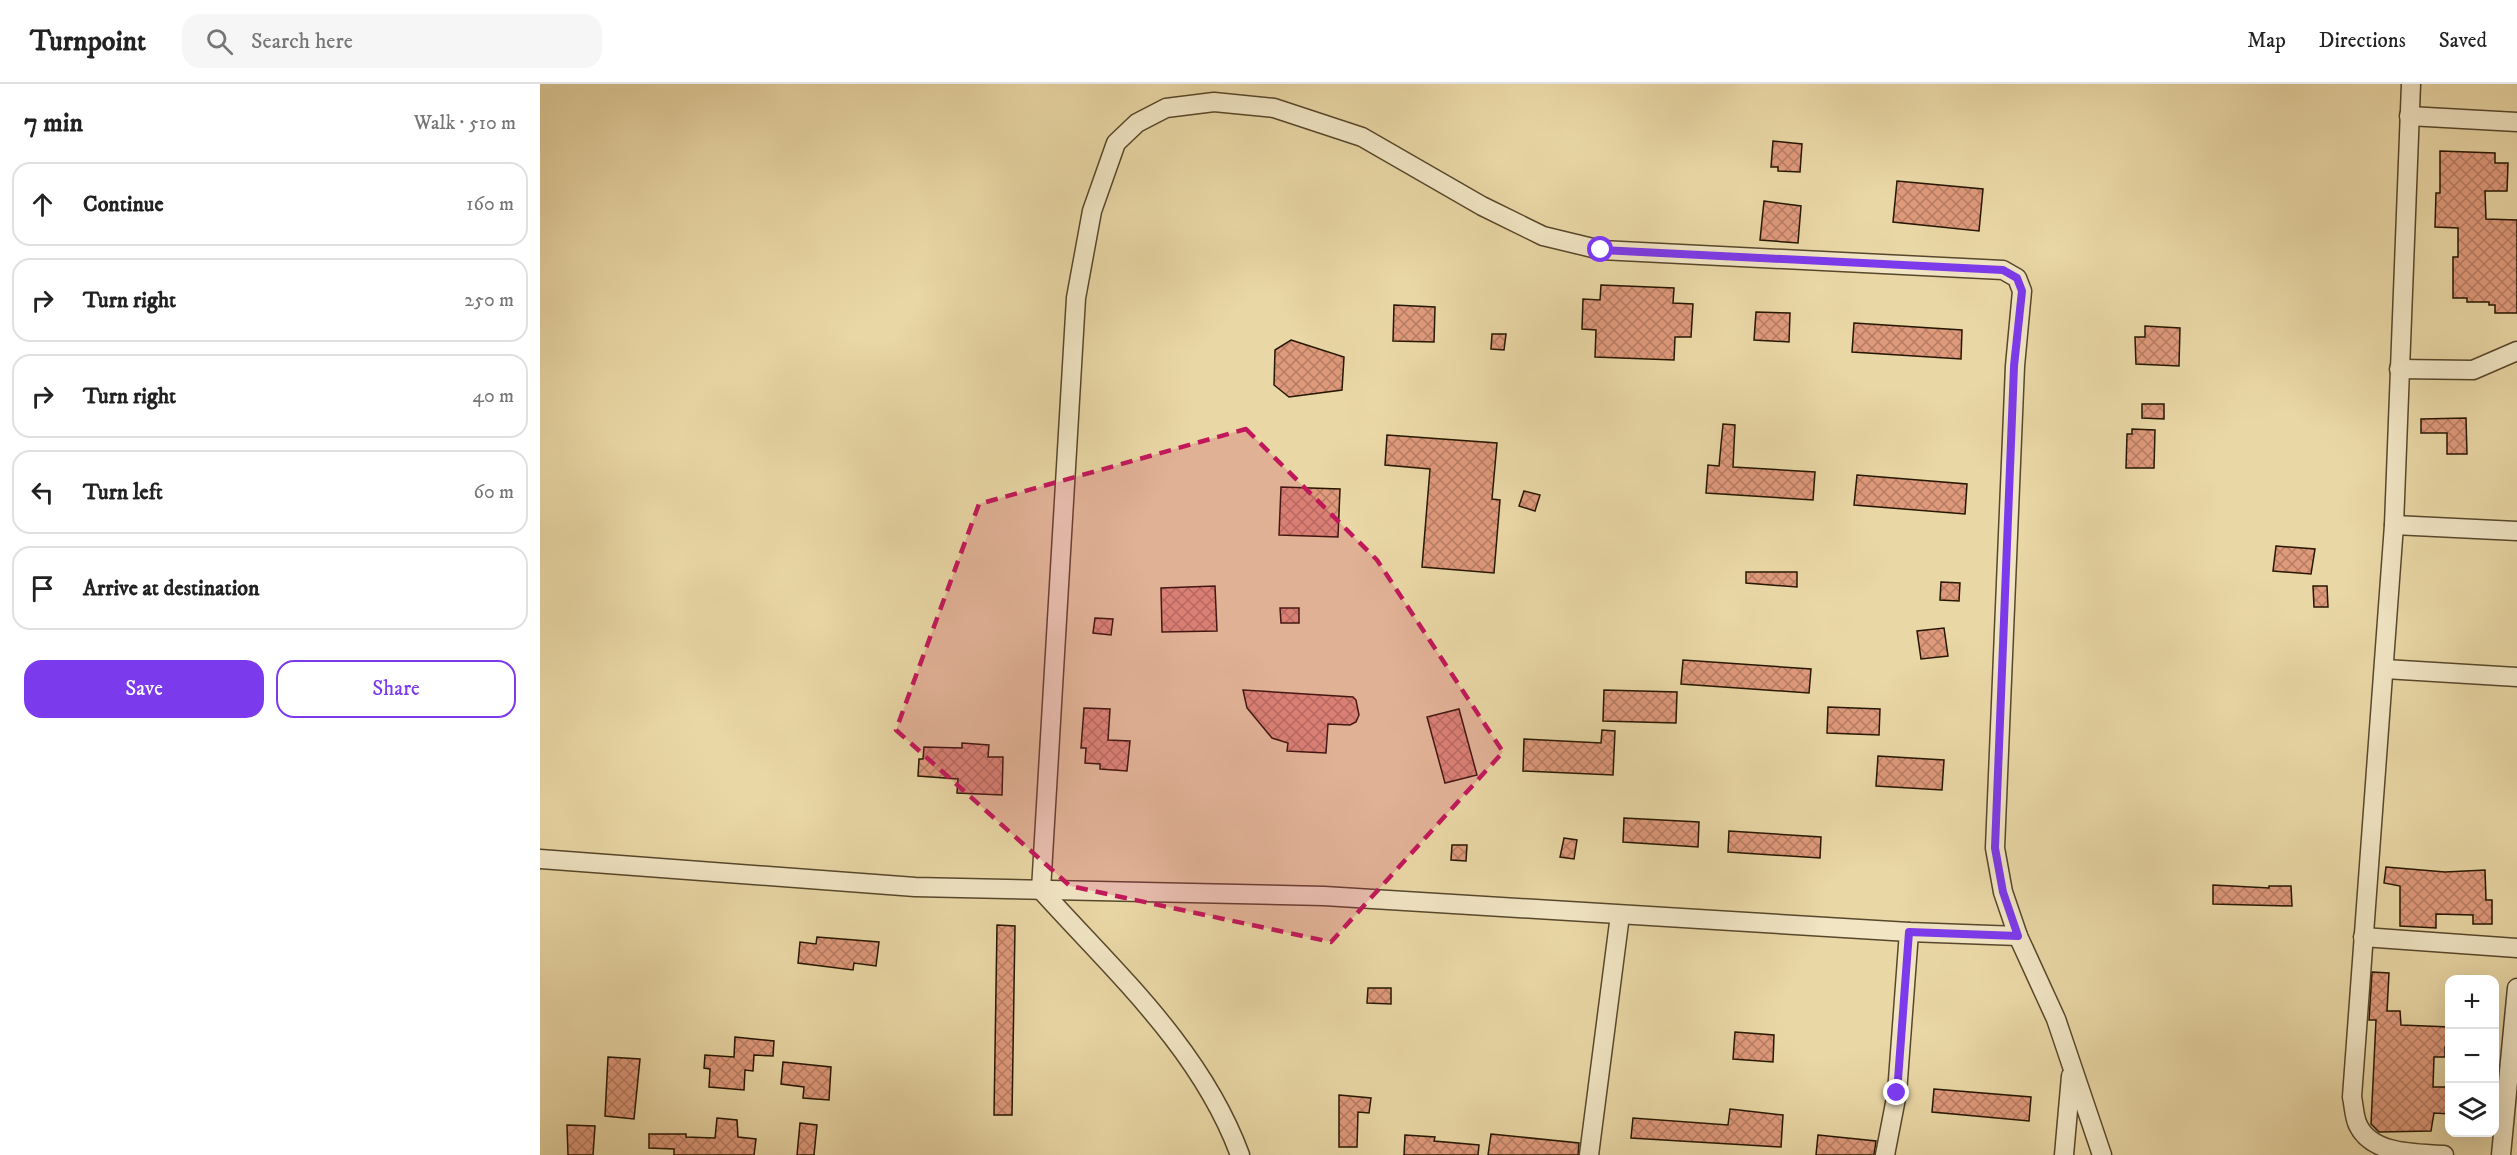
<!DOCTYPE html>
<html lang="en">
<head>
<meta charset="utf-8">
<style>
	:root { --surface:#fff; --page:#f6f6f6; --text:#222; --muted:#767676; --line:#e0e0e0; --accent:#7c3aed }
	body { margin:0; font-family:"IM FELL DW Pica",serif; background:var(--page); color:var(--text) }
	.controls { position:absolute; right:18px; bottom:18px; display:grid; overflow:hidden; border-radius:12px; box-shadow:0 6px 24px #0002 }
	.controls button { width:54px; height:54px; display:grid; place-items:center; padding:0; border:0; border-bottom:2px solid var(--line); background:var(--surface); color:var(--text); font:30px sans-serif }
	.stop { position:absolute; width:18px; height:18px; margin:-14px; border:4px solid #7c3aed; border-radius:50%; background:#fff }
	.stop.end { background:#7c3aed; border-color:#fff; box-shadow:0 2px 6px #0008 }
	.list { margin:0; padding:0; list-style:none }
	h2 { display:flex; justify-content:space-between; align-items:center; height:78px; margin:0; padding:0 24px; font-size:26px }
	h2 small { font-size:20px; font-weight:400; color:var(--muted) }
	.list li { display:grid; grid-template-columns:39px 1fr auto; gap:18px; align-items:center; box-sizing:border-box; height:84px; margin:0 12px 12px; padding:0 12px; border:2px solid var(--line); border-radius:18px }
	.list b { display:block; font-size:22px; white-space:nowrap }
	.list em { font-size:20px; font-style:normal; color:var(--muted) }
	.actions { display:flex; gap:12px; padding:18px 24px }
	.actions a { flex:1; padding:14px 0; border:2px solid var(--accent); border-radius:18px; text-align:center; font-size:21px; color:var(--accent) }
	.actions .main { background:var(--accent); color:#fff }
	.icon { flex:none; width:33px; height:33px; fill:none; stroke:currentColor; stroke-width:2; stroke-linecap:round; stroke-linejoin:round }
	.map { position:relative; flex:none; width:1977px; height:1071px; overflow:hidden }
	header { display:flex; align-items:center; gap:36px; box-sizing:border-box; height:84px; padding:0 30px; background:var(--surface); border-bottom:2px solid var(--line) }
	header strong { font-size:28px }
	nav { display:flex; gap:33px; margin-inline-start:auto; font-size:21px }
	.search { width:420px; height:54px; background:var(--page); display:flex; align-items:center; gap:15px; box-sizing:border-box; padding:0 21px; border-radius:18px; color:var(--muted); font-size:22px }
	main { display:flex }
	aside { flex:1; background:var(--surface) }
	.map>svg:first-child { display:block }
	.building { fill:url(#building-cross-hatch); stroke:#261702; stroke-width:1.5 }
	.lines { fill:none; stroke-linecap:round; stroke-linejoin:round }
	.minor-casing { stroke:#57472b; stroke-width:21 }
	.minor { stroke:#f1e5c4; stroke-width:18 }
	.route { stroke:#7c3aed; stroke-width:8 }
	.marked { fill:#c2185b; fill-opacity:0.2; stroke:#c2185b; stroke-width:4.5; stroke-dasharray:12 8; stroke-linejoin:round }
</style>
</head>
<body>
<header>
<strong>Turnpoint</strong>
<div class="search"><svg class="icon" aria-label="search" viewBox="0 0 24 24"><circle cx="10" cy="10" r="6"/><path d="M15 15l6 6"/></svg>Search here</div>
<nav><a>Map</a><a>Directions</a><a>Saved</a></nav>
</header>
<main>
<aside>
<h2>7 min<small>Walk · 510 m</small></h2>
<ul class="list">
<li><svg class="icon" aria-label="ahead" viewBox="0 0 24 24"><path d="M12 20V5M6 11l6-6 6 6"/></svg><div><b>Continue</b></div><em>160 m</em></li>
<li><svg class="icon" aria-label="right" viewBox="0 0 24 24"><path d="M7 20v-9h11M14 6l5 5-5 5"/></svg><div><b>Turn right</b></div><em>250 m</em></li>
<li><svg class="icon" aria-label="right" viewBox="0 0 24 24"><path d="M7 20v-9h11M14 6l5 5-5 5"/></svg><div><b>Turn right</b></div><em>40 m</em></li>
<li><svg class="icon" aria-label="left" viewBox="0 0 24 24"><path d="M17 20v-9H6M10 6l-5 5 5 5"/></svg><div><b>Turn left</b></div><em>60 m</em></li>
<li><svg class="icon" aria-label="arrive" viewBox="0 0 24 24"><path d="M6 21V4h12l-3 4 3 4H6"/></svg><div><b>Arrive at destination</b></div></li>
</ul>
<div class="actions"><a class="main">Save</a><a>Share</a></div>
</aside>
<div class="map">
<svg width="1977" height="1071" viewBox="0 0 1977 1071">
	<defs>
		<pattern id="building-cross-hatch" width="8" height="8" patternUnits="userSpaceOnUse" patternTransform="scale(1.5)"><rect width="8" height="8" fill="#df997b"/><path d="M0 0l8 8M0 8l8-8" fill="none" stroke="#b57c63"/></pattern>
	</defs>
	<rect width="100%" height="100%" fill="#e9d7a5"/>
	<filter id="stains"><feTurbulence type="fractalNoise" baseFrequency=".00333" numOctaves="4"/><feColorMatrix values="0 0 0 0 .2 0 0 0 0 .09 0 0 0 0 .02 0 0 0 .5 -.17"/></filter>
	<radialGradient id="worn" r=".72"><stop offset=".6" stop-color="#630" stop-opacity="0"/><stop offset="1" stop-color="#630" stop-opacity=".3"/></radialGradient>
	<g class="building">
		<polygon points="1233,57 1262,60 1260,88 1238,87 1238,83 1231,83"/>
		<polygon points="1900,67 1955,69 1955,79 1968,79 1967,107 1945,107 1946,135 1977,136 1977,229 1955,229 1955,221 1949,221 1949,218 1927,218 1927,214 1913,214 1913,173 1918,173 1918,144 1895,143 1896,109 1900,109"/>
		<polygon points="1357,97 1443,105 1439,147 1353,138"/>
		<polygon points="1224,117 1261,122 1258,159 1220,156"/>
		<polygon points="1061,201 1134,204 1133,219 1153,220 1151,253 1135,253 1134,276 1055,273 1056,246 1042,245 1043,215 1060,216"/>
		<polygon points="854,221 895,223 894,258 853,257"/>
		<polygon points="1216,228 1250,229 1249,258 1214,256"/>
		<polygon points="1314,239 1422,246 1421,275 1312,268"/>
		<polygon points="1605,242 1640,244 1639,282 1596,280 1595,253 1605,253"/>
		<polygon points="952,250 966,250 964,266 951,265"/>
		<polygon points="751,256 804,273 802,306 749,313 734,301 735,266"/>
		<polygon points="1602,320 1624,320 1624,335 1602,334"/>
		<polygon points="1926,334 1927,370 1907,370 1907,349 1881,349 1881,335"/>
		<polygon points="1183,340 1195,341 1193,383 1275,388 1273,416 1166,409 1168,381 1179,382"/>
		<polygon points="1592,345 1615,346 1614,384 1586,384 1587,350 1592,350"/>
		<polygon points="847,351 957,359 952,415 960,416 954,489 882,483 890,385 845,381"/>
		<polygon points="1317,391 1427,400 1425,430 1314,421"/>
		<polygon points="741,403 800,405 798,453 739,451"/>
		<polygon points="984,407 1000,411 995,427 979,422"/>
		<polygon points="1736,462 1775,465 1771,490 1733,487"/>
		<polygon points="1206,488 1257,488 1257,503 1206,499"/>
		<polygon points="1401,498 1420,499 1419,517 1400,516"/>
		<polygon points="675,502 677,547 622,548 621,504"/>
		<polygon points="1773,502 1787,502 1788,523 1774,523"/>
		<polygon points="740,524 759,524 759,539 741,539"/>
		<polygon points="555,534 573,535 571,551 553,549"/>
		<polygon points="1404,544 1408,572 1381,575 1377,547"/>
		<polygon points="1143,576 1271,585 1269,609 1141,600"/>
		<polygon points="703,606 813,613 816,616 819,631 816,638 810,641 788,640 786,669 747,667 748,659 732,654 707,624"/>
		<polygon points="1064,606 1137,608 1136,639 1063,637"/>
		<polygon points="1288,623 1340,625 1339,651 1287,649"/>
		<polygon points="544,624 570,625 568,656 590,657 587,687 560,685 560,680 545,679 546,664 541,664"/>
		<polygon points="919,625 937,691 905,699 887,633"/>
		<polygon points="1062,646 1075,647 1073,691 983,687 984,655 1061,659"/>
		<polygon points="422,659 449,661 448,673 463,673 462,711 417,709 418,695 378,692 379,675 383,675 384,663 422,664"/>
		<polygon points="1338,672 1404,676 1402,706 1336,702"/>
		<polygon points="1084,734 1159,738 1158,763 1083,758"/>
		<polygon points="1189,747 1281,753 1280,774 1188,768"/>
		<polygon points="1024,754 1037,756 1034,775 1020,773"/>
		<polygon points="912,761 927,761 926,777 911,776"/>
		<polygon points="1846,783 1905,788 1945,786 1946,816 1952,816 1952,840 1933,840 1933,831 1896,830 1896,844 1860,842 1860,802 1844,799"/>
		<polygon points="1673,801 1729,804 1729,802 1751,802 1752,822 1673,820"/>
		<polygon points="457,841 475,842 472,1031 454,1031"/>
		<polygon points="277,853 339,858 336,882 314,879 313,886 258,879 260,858 276,860"/>
		<polygon points="1832,888 1849,889 1847,927 1860,927 1861,941 1910,943 1910,963 1905,963 1905,973 1894,973 1893,1003 1910,1003 1910,1030 1894,1029 1891,1047 1839,1048 1831,1040 1836,936 1829,936"/>
		<polygon points="828,904 851,904 851,920 827,919"/>
		<polygon points="1195,948 1234,951 1233,978 1193,975"/>
		<polygon points="195,953 234,957 233,972 214,971 213,987 205,986 204,1006 169,1003 170,985 164,984 165,971 194,973"/>
		<polygon points="68,973 100,975 94,1035 65,1032"/>
		<polygon points="243,978 291,983 289,1016 263,1014 264,1003 241,1000"/>
		<polygon points="1394,1005 1491,1013 1489,1037 1392,1028"/>
		<polygon points="799,1011 831,1014 829,1029 818,1028 817,1063 799,1063"/>
		<polygon points="1190,1025 1243,1031 1241,1063 1091,1054 1093,1034 1188,1041"/>
		<polygon points="177,1034 197,1036 198,1053 216,1055 214,1071 134,1071 134,1065 109,1064 109,1050 146,1050 146,1053 175,1054"/>
		<polygon points="260,1039 277,1041 274,1071 257,1071"/>
		<polygon points="27,1041 55,1042 53,1071 28,1071"/>
		<polygon points="951,1050 1039,1059 1038,1071 948,1071"/>
		<polygon points="865,1051 895,1053 894,1057 939,1061 938,1071 864,1071"/>
		<polygon points="1278,1051 1336,1057 1334,1071 1276,1071"/>
	</g>
	<g class="lines">
		<defs>
			<g id="minor">
				<path d="M1871 0 1854 441 1812 1013C1814 1022 1814 1033 1818 1041 1832 1071 1876 1069 1904 1071"/>
				<polyline points="1869,32 1977,38"/>
				<polyline points="1859,285 1933,286 1977,267"/>
				<polyline points="1854,441 1977,447"/>
				<polyline points="1845,585 1977,593"/>
				<polyline points="0,775 375,803 784,812 1369,848 1478,852"/>
				<polyline points="1823,853 1977,864"/>
				<path d="M700 1071C661 965 575 888 501 806L536 214 552 127 576 59 597 39 626 24 674 18 734 24 822 53 942 122 1003 152 1061 166 1463 186 1477 194 1482 207 1475 282 1455 764 1463 808 1478 852 1516 935 1562 1071"/>
				<polyline points="1049,1071 1080,831"/>
				<polyline points="1345,1071 1357,1009 1369,848"/>
				<polyline points="1524,1071 1531,992"/>
				<polyline points="1961,1071 1977,904"/>
			</g>
		</defs>
		<use href="#minor" class="minor-casing"/>
		<use href="#minor" class="minor"/>
	</g>
	<g class="lines">
		<polyline class="route" points="1061,166 1463,186 1477,194 1482,207 1474,282 1455,764 1463,808 1478,852 1369,848 1357,1009"/>
	</g>
	<path class="marked" d="M706 345 837 476 963 668 791 858 530 802 356 646 439 420Z"/>
	<rect width="100%" height="100%" filter="url(#stains)"/>
	<rect width="100%" height="100%" fill="url(#worn)"/>
</svg>
<div class="controls">
<button>+</button>
<button>−</button>
<button><svg class="icon" aria-label="layers" viewBox="0 0 24 24"><path d="M12 4l9 5-9 5-9-5zM3 14l9 5 9-5"/></svg></button>
</div>
<div class="stop" style="left:1061px;top:166px"></div>
<div class="stop end" style="left:1357px;top:1009px"></div>
</div>
</main>
</body>
</html>
